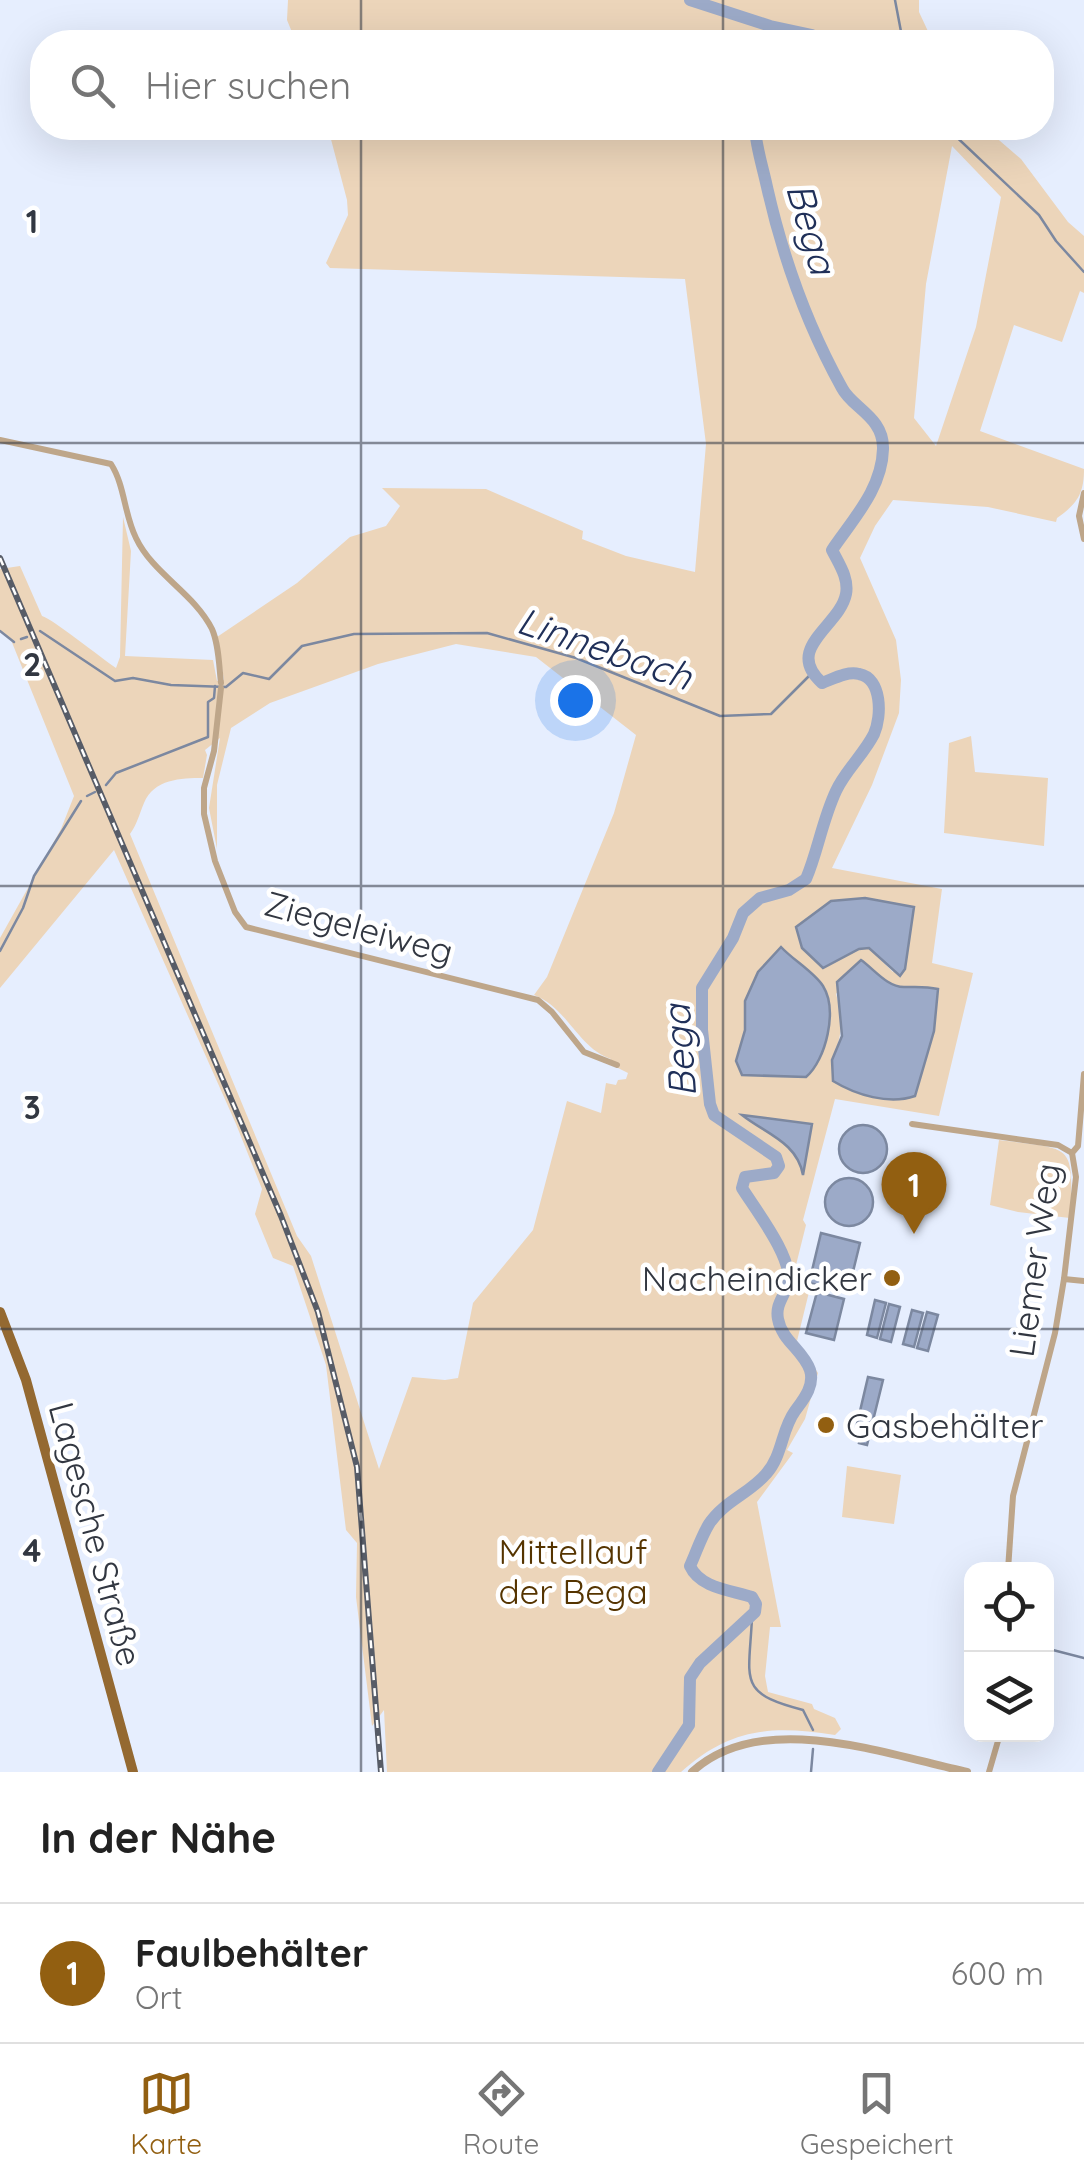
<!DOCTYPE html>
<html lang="de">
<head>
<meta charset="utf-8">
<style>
	:root { --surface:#fff; --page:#f6f6f6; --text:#222; --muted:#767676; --line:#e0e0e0; --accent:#925f11 }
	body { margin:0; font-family:Quicksand,sans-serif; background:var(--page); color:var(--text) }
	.controls { position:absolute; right:30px; bottom:30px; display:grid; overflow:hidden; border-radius:20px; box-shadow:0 10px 40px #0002 }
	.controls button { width:90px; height:90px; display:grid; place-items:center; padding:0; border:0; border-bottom:2px solid var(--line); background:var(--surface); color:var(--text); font:50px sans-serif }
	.you { position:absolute; left:575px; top:700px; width:35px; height:35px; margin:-25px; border:8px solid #fff; border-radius:50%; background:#1a73e8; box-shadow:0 0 0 15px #1a73e833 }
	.badge { display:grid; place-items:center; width:65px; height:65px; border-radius:50%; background:var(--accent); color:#fff; font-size:32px; font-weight:700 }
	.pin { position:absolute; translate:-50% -82px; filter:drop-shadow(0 2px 5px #0008) }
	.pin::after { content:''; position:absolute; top:52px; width:35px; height:30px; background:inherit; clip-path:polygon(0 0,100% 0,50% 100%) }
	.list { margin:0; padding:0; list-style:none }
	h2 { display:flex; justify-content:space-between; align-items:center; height:130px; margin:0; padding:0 40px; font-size:42px }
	h2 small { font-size:32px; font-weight:400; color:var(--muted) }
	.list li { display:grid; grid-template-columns:65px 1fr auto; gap:30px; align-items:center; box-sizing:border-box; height:140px; padding:0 40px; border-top:2px solid var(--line) }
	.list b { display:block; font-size:38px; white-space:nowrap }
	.list p { margin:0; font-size:32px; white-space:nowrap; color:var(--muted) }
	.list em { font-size:32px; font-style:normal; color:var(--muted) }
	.icon { flex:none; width:55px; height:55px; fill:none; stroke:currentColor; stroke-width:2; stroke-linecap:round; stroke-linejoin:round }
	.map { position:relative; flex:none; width:1084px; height:1772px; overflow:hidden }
	.search { position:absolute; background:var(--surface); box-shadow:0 10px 40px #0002; left:30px; right:30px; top:30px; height:110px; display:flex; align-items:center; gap:25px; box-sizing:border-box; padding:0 35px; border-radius:40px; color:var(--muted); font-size:38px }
	.sheet { height:270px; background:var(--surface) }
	nav { display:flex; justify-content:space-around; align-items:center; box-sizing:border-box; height:140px; border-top:2px solid var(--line); background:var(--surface); font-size:28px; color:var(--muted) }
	nav a { display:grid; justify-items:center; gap:5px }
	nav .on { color:var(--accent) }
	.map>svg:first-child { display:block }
	.green { fill:#ecd5ba; fill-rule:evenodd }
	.water { fill:#9caac8; stroke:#7c88a0; stroke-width:2.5 }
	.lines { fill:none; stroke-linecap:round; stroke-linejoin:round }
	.stream { stroke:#7c88a0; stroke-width:2.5 }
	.river { stroke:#9caac8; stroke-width:12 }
	.minor { stroke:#bea68a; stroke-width:6 }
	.tertiary { stroke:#bea68a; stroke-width:8 }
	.primary { stroke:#946931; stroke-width:10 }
	.rail-casing { stroke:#575c67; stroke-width:6 }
	.rail { stroke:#fff; stroke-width:2.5; stroke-dasharray:8; stroke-linecap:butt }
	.grid { fill:none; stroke:#323741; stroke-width:2.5; stroke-opacity:0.55 }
	.poi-dot { fill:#925f11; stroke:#fff; stroke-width:4 }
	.labels { text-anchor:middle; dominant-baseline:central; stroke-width:9; stroke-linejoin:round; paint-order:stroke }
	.street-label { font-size:35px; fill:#323741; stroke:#fff }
	.poi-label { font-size:35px; fill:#323741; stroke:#fff; text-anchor:end }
	.park-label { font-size:35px; fill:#553400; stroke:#fff }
	.water-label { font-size:38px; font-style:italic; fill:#203059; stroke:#fff }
	.grid-label { font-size:32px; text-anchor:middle; font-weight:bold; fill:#323741; stroke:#fff; stroke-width:9; stroke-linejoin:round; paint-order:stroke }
</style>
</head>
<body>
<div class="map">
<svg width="1084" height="1772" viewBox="0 0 1084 1772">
	<rect width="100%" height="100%" fill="#e6eefe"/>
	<g class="green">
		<polygon points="288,0 919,0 919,12 933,42 296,42 287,20"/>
		<path d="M328 128H985L1021 159 1068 222 1084 236V293L1080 291 1062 342 1014 325 980 431 1084 469C1084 494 1077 504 1057 518L1056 522 988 507 893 500 875 526 860 558 896 640 901 680 899 713 872 785 832 868 942 889 932 963 973 973 939 1116 835 1099 803 1220 806 1225 795 1269 800 1286 810 1288 797 1341 818 1373 805 1419 787 1450 793 1453 757 1502 781 1627H770L765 1676 768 1692 812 1704 814 1709 835 1718 841 1729 835 1735C771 1725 730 1728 681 1772H387L384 1710 372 1726 356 1597 357 1543 346 1530 326 1365 293 1266 273 1258 255 1214 262 1189 236 1124 114 850 0 988V938L61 829 74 796 11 640 0 632V569L20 566 42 616C53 619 101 658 116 668L120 657 123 517 131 551 125 656 213 660 217 681 224 680 217 637 297 583 350 537 386 526 400 506 382 488 486 489 583 531 582 539 626 556 695 572 706 444 685 279 330 268 326 263 348 215 347 200ZM952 146 1001 197 976 327 936 446 914 418 926 284ZM456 644 536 657 636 735 614 813 547 977 534 995C567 1007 578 1048 611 1059L610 1064 628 1073 626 1079 618 1080 616 1085 606 1083 601 1113 567 1101 533 1230 473 1303 458 1378 445 1380 412 1377 379 1469 311 1256 297 1236 130 834C137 824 139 815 144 803 154 779 181 778 203 778L207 755 205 750 220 738 209 808 217 849V785L231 728 270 703 378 664ZM914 907 893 972 869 948 859 949ZM781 948C793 961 814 972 823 987 838 1011 826 1060 806 1077L743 1075 736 1061 745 1030V1001ZM861 960 889 983 903 987 934 1031 914 1096 832 1061C842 1036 844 1020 836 994Z"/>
		<polygon points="971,736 975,772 1048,778 1044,846 944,833 949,743"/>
		<path d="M999 1140C1073 1150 1074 1141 1070 1218L1018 1212 990 1205Z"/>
		<polygon points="847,1466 901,1475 894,1524 842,1517"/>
	</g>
	<g class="water">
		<polygon points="865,898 914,907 905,969 900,976 869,948 859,949 823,968 802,948 796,927 831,901"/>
		<path d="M781 947C793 960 814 972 823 986 838 1010 826 1060 806 1077L742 1075 736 1061 745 1030V1001L758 972Z"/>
		<path d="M861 960C874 969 887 987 904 987 917 987 925 986 938 989L934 1031 915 1096C889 1105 856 1095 833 1081L832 1060 842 1036 837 982Z"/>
		<path d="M742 1115 812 1124 803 1175C797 1142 766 1134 742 1115Z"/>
		<circle cx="863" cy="1149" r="24"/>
		<circle cx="849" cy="1202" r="24"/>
		<polygon points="821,1233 860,1243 848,1292 809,1283"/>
		<polygon points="817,1292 844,1299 834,1340 806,1333"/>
		<polygon points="875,1300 886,1303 877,1338 867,1335"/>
		<polygon points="889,1304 900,1307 891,1342 880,1339"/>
		<polygon points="912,1310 923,1313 914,1347 903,1344"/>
		<polygon points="927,1312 938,1315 928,1351 917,1348"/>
		<polygon points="868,1377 883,1380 867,1445 859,1443 863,1426 857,1424"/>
	</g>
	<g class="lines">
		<g class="stream">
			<polyline points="895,0 903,42"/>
			<polyline points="947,128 1039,215 1056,241 1084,272"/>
			<polyline points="0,631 14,642"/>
			<polyline points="40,631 115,681 133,678 171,685 226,687 243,673 269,679 302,646 354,634 487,633 576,658 720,716 771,714 812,673"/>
			<polyline points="21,639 27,637"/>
			<polyline points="106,785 116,773 208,737 208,702 214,698 215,686"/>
			<polyline points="87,796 95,792"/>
			<polyline points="0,951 23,908 34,876 81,801"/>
			<path d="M752 1618C749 1681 737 1693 803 1710L813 1730"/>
			<polyline points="1046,1655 1049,1649 1084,1658"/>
			<polyline points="811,1772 813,1749"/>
		</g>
		<g class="river">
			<polyline points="690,0 770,26 812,35 821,42"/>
			<path d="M658 1772 689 1725 690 1678 700 1663 755 1612 756 1604 752 1597C730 1590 700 1588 690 1566 696 1553 701 1537 709 1524 723 1502 750 1493 766 1474 783 1455 781 1430 795 1411 803 1400 815 1386 810 1370 803 1350 782 1341 778 1319 775 1304 785 1296 788 1283 794 1259 755 1209 742 1188L745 1177 774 1173 779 1166 776 1157 714 1115 710 1104 702 1030V988L733 938 743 913 760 898 789 890 806 879C818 851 822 821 836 791 845 771 864 754 874 734 882 716 882 678 859 674 847 671 833 679 822 683 783 648 840 626 846 594 849 578 839 564 832 550 853 519 882 489 883 449 884 417 852 408 842 388 807 325 783 258 767 187 763 168 756 147 755 128"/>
		</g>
		<g class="minor">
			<path d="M0 440 111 464C125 486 124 514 136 538 153 574 194 593 212 629 219 645 219 666 221 683"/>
			<polyline points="1084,493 1079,516 1084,539"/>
			<polyline points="221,688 214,751 204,788 204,814 215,861 235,912 246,927 538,1000 552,1012 584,1052 617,1065"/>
			<polyline points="912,1124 1058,1145 1072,1153"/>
			<polyline points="1064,1279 1084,1281"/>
			<polyline points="1008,1570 1013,1496 1055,1333 1064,1279 1076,1177 1072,1153 1078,1146 1084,1074"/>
			<polyline points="989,1772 1000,1734"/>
		</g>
		<path class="tertiary" d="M692 1772C761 1708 885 1754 967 1772"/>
		<polyline class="primary" points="0,1312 26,1380 133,1772"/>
		<defs>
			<polyline id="rail" points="0,558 281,1216 318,1312 357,1467 381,1772"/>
		</defs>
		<use href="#rail" class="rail-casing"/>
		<use href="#rail" class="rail"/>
	</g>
	<path class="grid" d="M361 0V42M723 0V42M361 128V1772M723 128V1772M0 443H1084M0 886H1084M0 1329H1084"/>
	<g class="poi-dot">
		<circle cx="892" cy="1278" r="10"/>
		<circle cx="826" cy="1425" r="10"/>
	</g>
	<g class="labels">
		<g class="street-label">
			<text transform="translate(359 927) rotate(15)">Ziegeleiweg</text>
			<text transform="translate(1034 1260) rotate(-82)">Liemer Weg</text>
			<text transform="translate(96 1534) rotate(75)">Lagesche Straße</text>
		</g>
		<g class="poi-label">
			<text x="872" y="1278">Nacheindicker</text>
			<text x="846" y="1425" text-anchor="start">Gasbehälter</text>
		</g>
		<g class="park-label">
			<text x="573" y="1551">Mittellauf<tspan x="573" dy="40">der Bega</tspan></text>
		</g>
		<g class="water-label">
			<text transform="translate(812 228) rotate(74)">Bega</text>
			<text transform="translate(605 648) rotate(19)">Linnebach</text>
			<text transform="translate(679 1051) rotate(-94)">Bega</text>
		</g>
	</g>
	<g class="grid-label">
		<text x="32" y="233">1</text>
		<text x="32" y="676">2</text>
		<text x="32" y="1119">3</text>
		<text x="32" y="1562">4</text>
	</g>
</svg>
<div class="controls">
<button><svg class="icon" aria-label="locate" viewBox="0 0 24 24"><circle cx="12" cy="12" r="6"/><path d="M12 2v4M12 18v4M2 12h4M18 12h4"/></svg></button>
<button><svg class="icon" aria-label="layers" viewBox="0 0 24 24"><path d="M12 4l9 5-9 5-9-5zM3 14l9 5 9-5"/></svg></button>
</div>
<div class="you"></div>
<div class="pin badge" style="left:914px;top:1234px">1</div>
<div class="search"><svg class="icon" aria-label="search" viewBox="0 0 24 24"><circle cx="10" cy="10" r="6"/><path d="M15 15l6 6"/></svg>Hier suchen</div>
</div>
<section class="sheet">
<h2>In der Nähe<small></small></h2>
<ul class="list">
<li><span class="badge">1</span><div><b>Faulbehälter</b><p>Ort</p></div><em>600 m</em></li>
</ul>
</section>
<nav>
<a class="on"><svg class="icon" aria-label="map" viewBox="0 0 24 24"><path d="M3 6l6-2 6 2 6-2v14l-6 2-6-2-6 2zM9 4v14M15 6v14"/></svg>Karte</a>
<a><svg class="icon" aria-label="directions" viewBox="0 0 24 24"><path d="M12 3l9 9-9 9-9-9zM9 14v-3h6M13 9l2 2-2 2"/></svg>Route</a>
<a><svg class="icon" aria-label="saved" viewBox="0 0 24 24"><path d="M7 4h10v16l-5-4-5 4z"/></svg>Gespeichert</a>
</nav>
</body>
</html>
